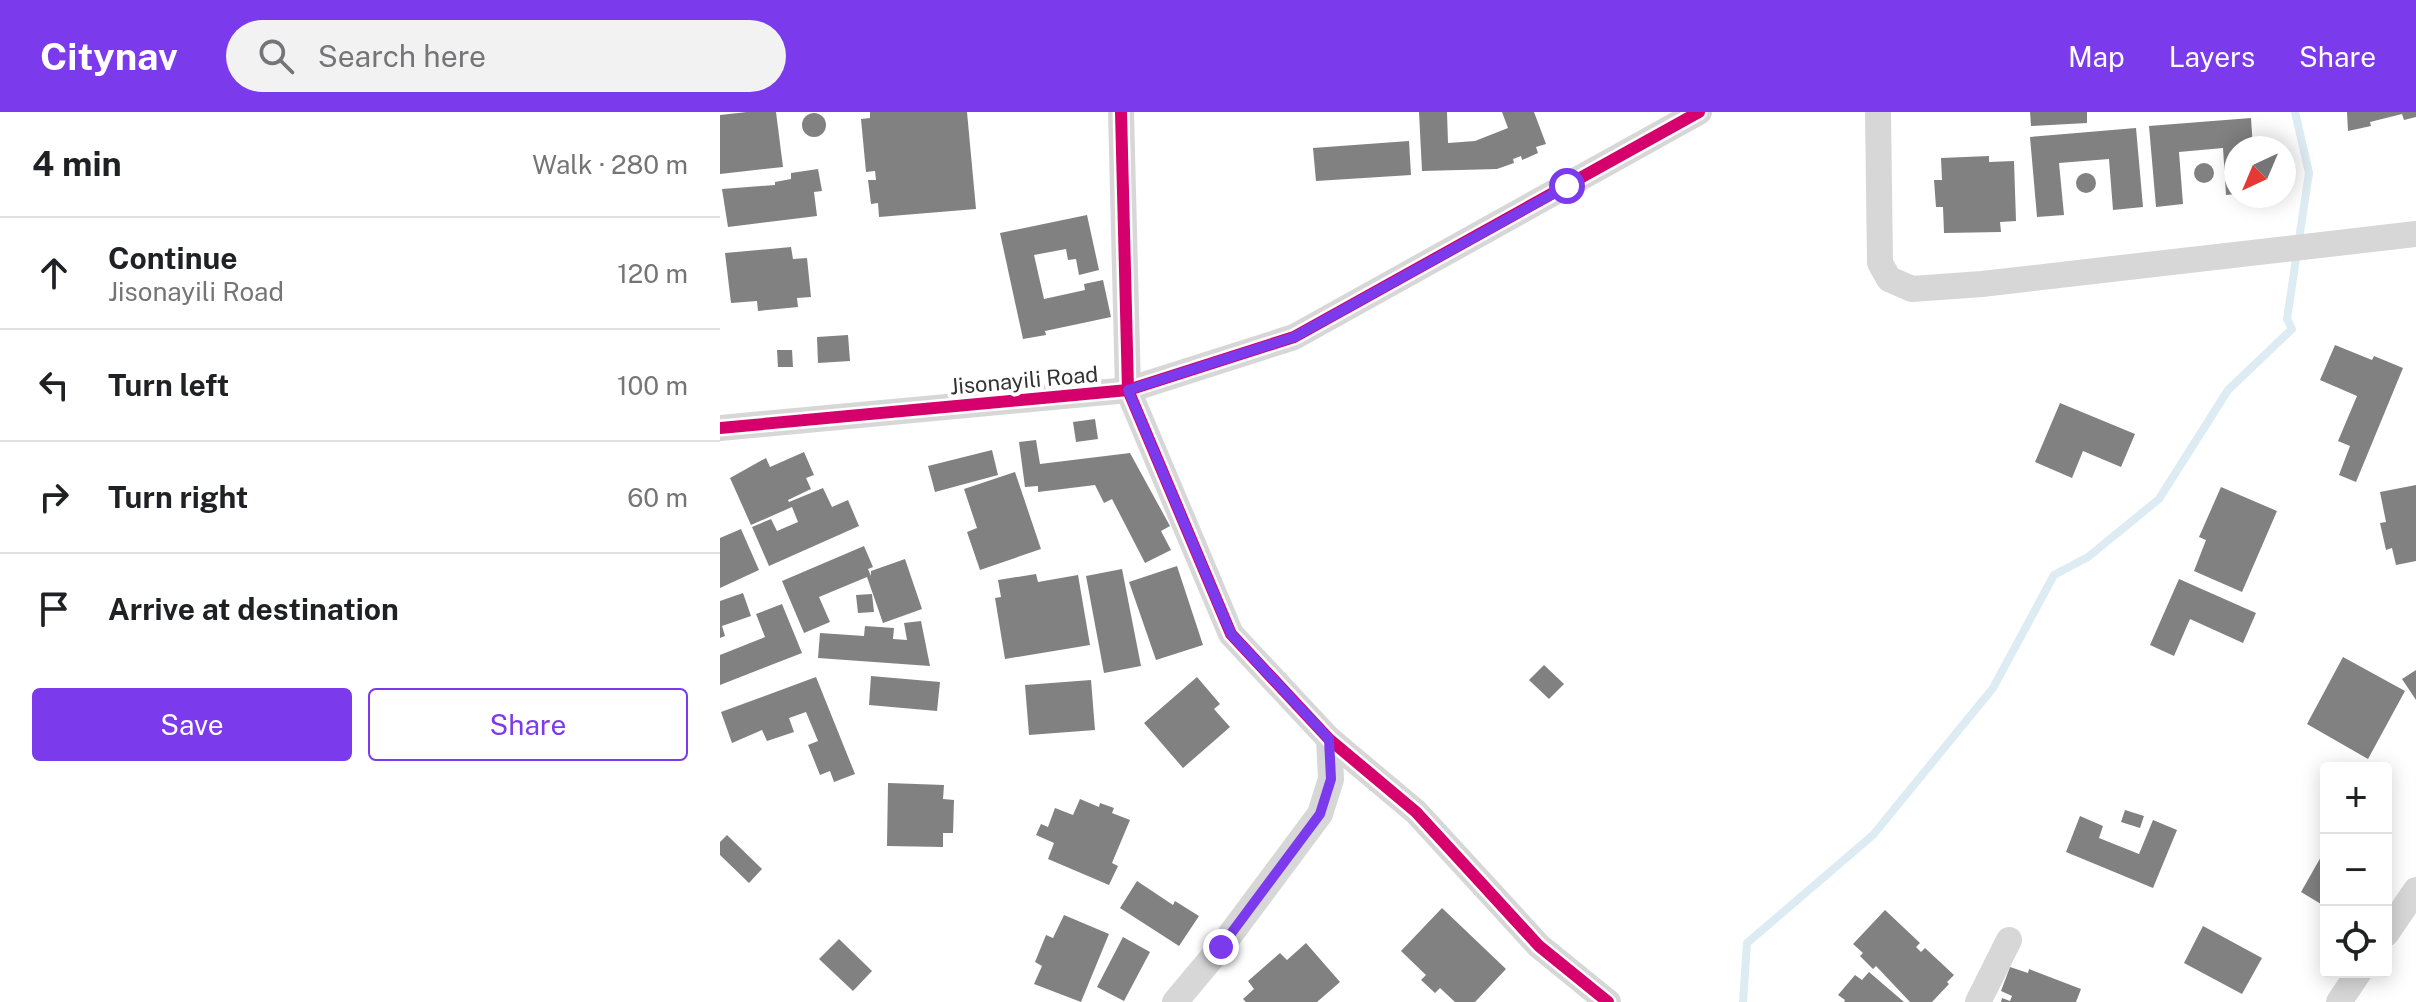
<!DOCTYPE html>
<html lang="en">
<head>
<meta charset="utf-8">
<style>
	:root { --surface:#fff; --page:#f2f2f2; --text:#202124; --muted:#757577; --line:#e0e0e0; --accent:#7c3aed }
	body { margin:0; font-family:"Public Sans",sans-serif; background:var(--page); color:var(--text) }
	.controls { position:absolute; right:24px; bottom:24px; display:grid; overflow:hidden; border-radius:8px; box-shadow:0 4px 20px #0003 }
	.controls button { width:72px; height:72px; display:grid; place-items:center; padding:0; border:0; border-bottom:2px solid var(--line); background:var(--surface); color:var(--text); font:40px sans-serif }
	.compass { position:absolute; left:1504px; top:24px; width:72px; height:72px; border-radius:50%; background:var(--surface); box-shadow:0 4px 20px #0003; rotate:224deg }
	.stop { position:absolute; width:24px; height:24px; margin:-18px; border:6px solid #7c3aed; border-radius:50%; background:#fff }
	.stop.end { background:#7c3aed; border-color:#fff; box-shadow:0 2px 8px #0008 }
	.list { margin:0; padding:0; list-style:none }
	h2 { display:flex; justify-content:space-between; align-items:center; height:104px; margin:0; padding:0 32px; font-size:34px }
	h2 small { font-size:26px; font-weight:400; color:var(--muted) }
	.list li { display:grid; grid-template-columns:52px 1fr auto; gap:24px; align-items:center; box-sizing:border-box; height:112px; padding:0 32px; border-top:2px solid var(--line) }
	.list b { display:block; font-size:30px; white-space:nowrap }
	.list p { margin:0; font-size:26px; white-space:nowrap; color:var(--muted) }
	.list em { font-size:26px; font-style:normal; color:var(--muted) }
	.actions { display:flex; gap:16px; padding:24px 32px }
	.actions a { flex:1; padding:18px 0; border:2px solid var(--accent); border-radius:8px; text-align:center; font-size:28px; color:var(--accent) }
	.actions .main { background:var(--accent); color:#fff }
	.icon { flex:none; width:44px; height:44px; fill:none; stroke:currentColor; stroke-width:2; stroke-linecap:round; stroke-linejoin:round }
	.map { position:relative; flex:none; width:1696px; height:890px; overflow:hidden }
	header { display:flex; align-items:center; gap:48px; box-sizing:border-box; height:112px; padding:0 40px; background:var(--accent); color:#fff }
	header strong { font-size:38px }
	nav { display:flex; gap:44px; margin-inline-start:auto; font-size:28px }
	.search { width:560px; height:72px; background:var(--page); display:flex; align-items:center; gap:20px; box-sizing:border-box; padding:0 28px; border-radius:44px; color:var(--muted); font-size:30px }
	main { display:flex }
	aside { flex:1; background:var(--surface) }
	.map>svg:first-child { display:block }
	.lines { fill:none; stroke-linecap:round; stroke-linejoin:round }
	.stream { stroke:#ddebf3; stroke-width:8 }
	.building { fill:#818181 }
	.minor { stroke:#d7d7d7; stroke-width:26 }
	.cycleway-casing { stroke:#fff; stroke-width:17 }
	.cycleway { stroke:#d6006c; stroke-width:12 }
	.route { stroke:#7c3aed; stroke-width:10 }
	.labels { text-anchor:middle; dominant-baseline:central; stroke-width:8; stroke-linejoin:round; paint-order:stroke }
	.street-label { font-size:22px; fill:#333; stroke:#fff }
</style>
</head>
<body>
<header>
<strong>Citynav</strong>
<div class="search"><svg class="icon" aria-label="search" viewBox="0 0 24 24"><circle cx="10" cy="10" r="6"/><path d="M15 15l6 6"/></svg>Search here</div>
<nav><a>Map</a><a>Layers</a><a>Share</a></nav>
</header>
<main>
<aside>
<h2>4 min<small>Walk · 280 m</small></h2>
<ul class="list">
<li><svg class="icon" aria-label="ahead" viewBox="0 0 24 24"><path d="M12 20V5M6 11l6-6 6 6"/></svg><div><b>Continue</b><p>Jisonayili Road</p></div><em>120 m</em></li>
<li><svg class="icon" aria-label="left" viewBox="0 0 24 24"><path d="M17 20v-9H6M10 6l-5 5 5 5"/></svg><div><b>Turn left</b></div><em>100 m</em></li>
<li><svg class="icon" aria-label="right" viewBox="0 0 24 24"><path d="M7 20v-9h11M14 6l5 5-5 5"/></svg><div><b>Turn right</b></div><em>60 m</em></li>
<li><svg class="icon" aria-label="arrive" viewBox="0 0 24 24"><path d="M6 21V4h12l-3 4 3 4H6"/></svg><div><b>Arrive at destination</b></div></li>
</ul>
<div class="actions"><a class="main">Save</a><a>Share</a></div>
</aside>
<div class="map">
<svg width="1696" height="890" viewBox="0 0 1696 890">
	<rect width="100%" height="100%" fill="#fff"/>
	<g class="lines">
		<polyline class="stream" points="1023,890 1027,831 1153,723 1273,576 1334,463 1368,445 1439,387 1508,278 1572,217 1567,207 1589,61 1575,0"/>
	</g>
	<g class="building">
		<polygon points="27,0 56,0 63,55 0,62 0,3"/>
		<polygon points="150,0 247,0 256,97 159,105 158,91 151,92 148,68 156,68 155,59 146,60 141,7 150,6"/>
		<polygon points="699,0 727,0 728,31 755,29 788,16 782,0 814,0 826,32 816,35 818,41 802,48 801,44 793,47 794,51 777,57 702,59"/>
		<polygon points="1310,0 1367,0 1367,11 1311,14"/>
		<polygon points="1627,0 1696,0 1696,5 1684,8 1682,2 1650,10 1651,14 1628,19"/>
		<circle cx="94" cy="13" r="12"/>
		<polygon points="1531,6 1533,36 1516,36 1516,82 1506,83 1503,36 1459,40 1463,92 1436,95 1429,14"/>
		<polygon points="1416,16 1423,95 1393,98 1389,47 1339,51 1344,103 1317,105 1310,25"/>
		<polygon points="689,29 691,63 596,69 593,36"/>
		<polygon points="1269,44 1269,50 1294,49 1296,109 1280,110 1281,120 1224,121 1223,95 1216,95 1214,68 1222,68 1221,46"/>
		<circle cx="1484" cy="61" r="10"/>
		<polygon points="98,57 102,79 94,80 97,104 8,115 2,77 55,73 55,70 71,67 71,61"/>
		<circle cx="1366" cy="71" r="10"/>
		<polygon points="367,103 379,158 359,163 356,147 348,148 346,137 314,143 324,187 365,178 364,172 383,168 391,205 325,219 326,223 303,227 280,121"/>
		<polygon points="71,135 73,147 87,146 91,185 77,186 78,195 38,199 37,189 11,191 5,141"/>
		<polygon points="128,223 130,249 98,251 97,225"/>
		<polygon points="1615,233 1652,248 1654,244 1683,256 1636,370 1619,363 1630,334 1618,329 1637,284 1600,268"/>
		<polygon points="57,238 72,238 73,255 58,255"/>
		<polygon points="1340,291 1415,322 1401,355 1363,339 1352,366 1315,350"/>
		<polygon points="375,307 378,327 356,330 353,310"/>
		<polygon points="316,328 320,352 410,341 450,414 441,419 451,438 425,451 392,387 384,391 375,373 318,380 318,374 305,375 299,330"/>
		<polygon points="272,338 278,363 215,380 208,354"/>
		<polygon points="84,340 94,363 86,366 91,377 68,388 69,390 103,376 112,395 128,388 139,414 49,454 32,415 51,407 57,419 78,410 72,395 31,413 10,366 46,346 50,355"/>
		<polygon points="295,360 321,437 260,458 247,420 257,416 244,377"/>
		<polygon points="1696,373 1696,449 1676,453 1672,436 1666,438 1660,411 1666,410 1660,380"/>
		<polygon points="1501,375 1557,399 1522,480 1474,459 1486,428 1479,425"/>
		<polygon points="21,417 39,458 0,476 0,426"/>
		<polygon points="144,434 153,455 148,457 151,464 151,459 185,447 202,497 163,511 147,465 99,485 110,510 84,521 62,469"/>
		<polygon points="457,454 483,533 436,548 409,470"/>
		<polygon points="402,457 421,554 384,561 366,464"/>
		<polygon points="316,462 318,470 358,463 370,533 285,547 275,486 281,485 278,468"/>
		<polygon points="1459,467 1536,501 1523,531 1470,507 1454,544 1430,533"/>
		<polygon points="23,481 31,504 2,514 5,524 0,526 0,489"/>
		<polygon points="152,482 154,500 138,501 136,483"/>
		<polygon points="62,492 82,541 0,573 0,543 45,525 36,502"/>
		<polygon points="201,509 210,554 98,546 100,521 144,524 145,514 174,516 173,527 187,528 184,511"/>
		<polygon points="1623,545 1685,579 1648,647 1587,612"/>
		<polygon points="824,553 844,572 829,587 809,568"/>
		<polygon points="1696,558 1696,588 1682,567"/>
		<polygon points="151,564 220,570 217,599 149,593"/>
		<polygon points="96,565 135,662 114,670 110,659 100,663 88,633 98,629 86,600 69,606 74,620 47,629 42,618 12,631 1,600"/>
		<polygon points="477,565 500,592 494,597 510,615 463,656 424,611"/>
		<polygon points="371,568 375,618 309,623 305,573"/>
		<polygon points="168,671 224,673 223,687 234,688 233,721 223,721 223,735 167,734"/>
		<polygon points="360,687 379,695 380,691 394,696 392,701 410,708 392,751 398,754 389,773 328,747 334,731 316,723 321,712 328,715 335,696 353,703"/>
		<polygon points="1405,698 1424,704 1420,716 1401,710"/>
		<polygon points="1360,704 1383,714 1379,726 1419,742 1433,708 1457,718 1433,776 1346,740"/>
		<polygon points="7,723 42,757 29,771 0,743 0,730"/>
		<polygon points="1606,736 1606,795 1581,780"/>
		<polygon points="417,769 453,793 455,789 479,804 459,834 400,796"/>
		<polygon points="722,796 786,857 755,890 735,890 720,876 715,881 701,868 706,863 681,839"/>
		<polygon points="1165,798 1200,831 1196,835 1201,840 1205,836 1234,863 1227,870 1229,872 1212,890 1190,890 1156,854 1153,857 1140,844 1143,841 1133,832"/>
		<polygon points="344,803 389,822 361,890 314,872 322,854 315,850 326,823 333,826"/>
		<polygon points="1483,814 1542,846 1522,882 1464,851"/>
		<polygon points="403,825 430,840 404,889 377,875"/>
		<polygon points="119,827 152,859 133,879 99,847"/>
		<polygon points="586,831 620,870 597,890 526,890 523,887 534,877 528,869 560,841 567,848"/>
		<polygon points="1290,855 1308,861 1309,857 1361,877 1356,890 1281,890 1282,886 1290,889 1292,884 1281,879"/>
		<polygon points="1149,860 1184,890 1124,890 1125,888 1118,883 1135,863 1142,868"/>
	</g>
	<g class="lines">
		<g class="minor">
			<polyline points="401,0 408,278 511,522 609,627 696,700 819,834 888,890"/>
			<polyline points="1158,0 1160,151 1169,167 1192,177 1262,172 1696,122"/>
			<polyline points="0,316 408,278 574,225 979,0"/>
			<polyline points="1666,822 1696,778"/>
			<polyline points="455,890 501,835 600,702 611,667 609,627"/>
			<polyline points="1258,890 1289,828"/>
			<polyline points="1619,890 1639,860"/>
		</g>
		<defs>
			<g id="cycleway">
				<polyline points="401,0 408,278 511,522 609,627 696,700 819,834 888,890"/>
				<polyline points="0,316 408,278 574,225 979,0"/>
			</g>
		</defs>
		<use href="#cycleway" class="cycleway-casing"/>
		<use href="#cycleway" class="cycleway"/>
	</g>
	<g class="lines">
		<polyline class="route" points="501,835 600,702 611,667 609,627 511,522 408,278 574,225 847,74"/>
	</g>
	<g class="labels">
		<g class="street-label">
			<text transform="translate(304 268) rotate(-5)">Jisonayili Road</text>
		</g>
	</g>
</svg>
<div class="controls">
<button>+</button>
<button>−</button>
<button><svg class="icon" aria-label="locate" viewBox="0 0 24 24"><circle cx="12" cy="12" r="6"/><path d="M12 2v4M12 18v4M2 12h4M18 12h4"/></svg></button>
</div>
<svg class="compass" viewBox="-18 -18 36 36"><path d="M0-13l5 13h-10z" fill="#e53935"/><path d="M0 13l5-13h-10z" fill="#757577"/></svg>
<div class="stop" style="left:847px;top:74px"></div>
<div class="stop end" style="left:501px;top:835px"></div>
</div>
</main>
</body>
</html>
